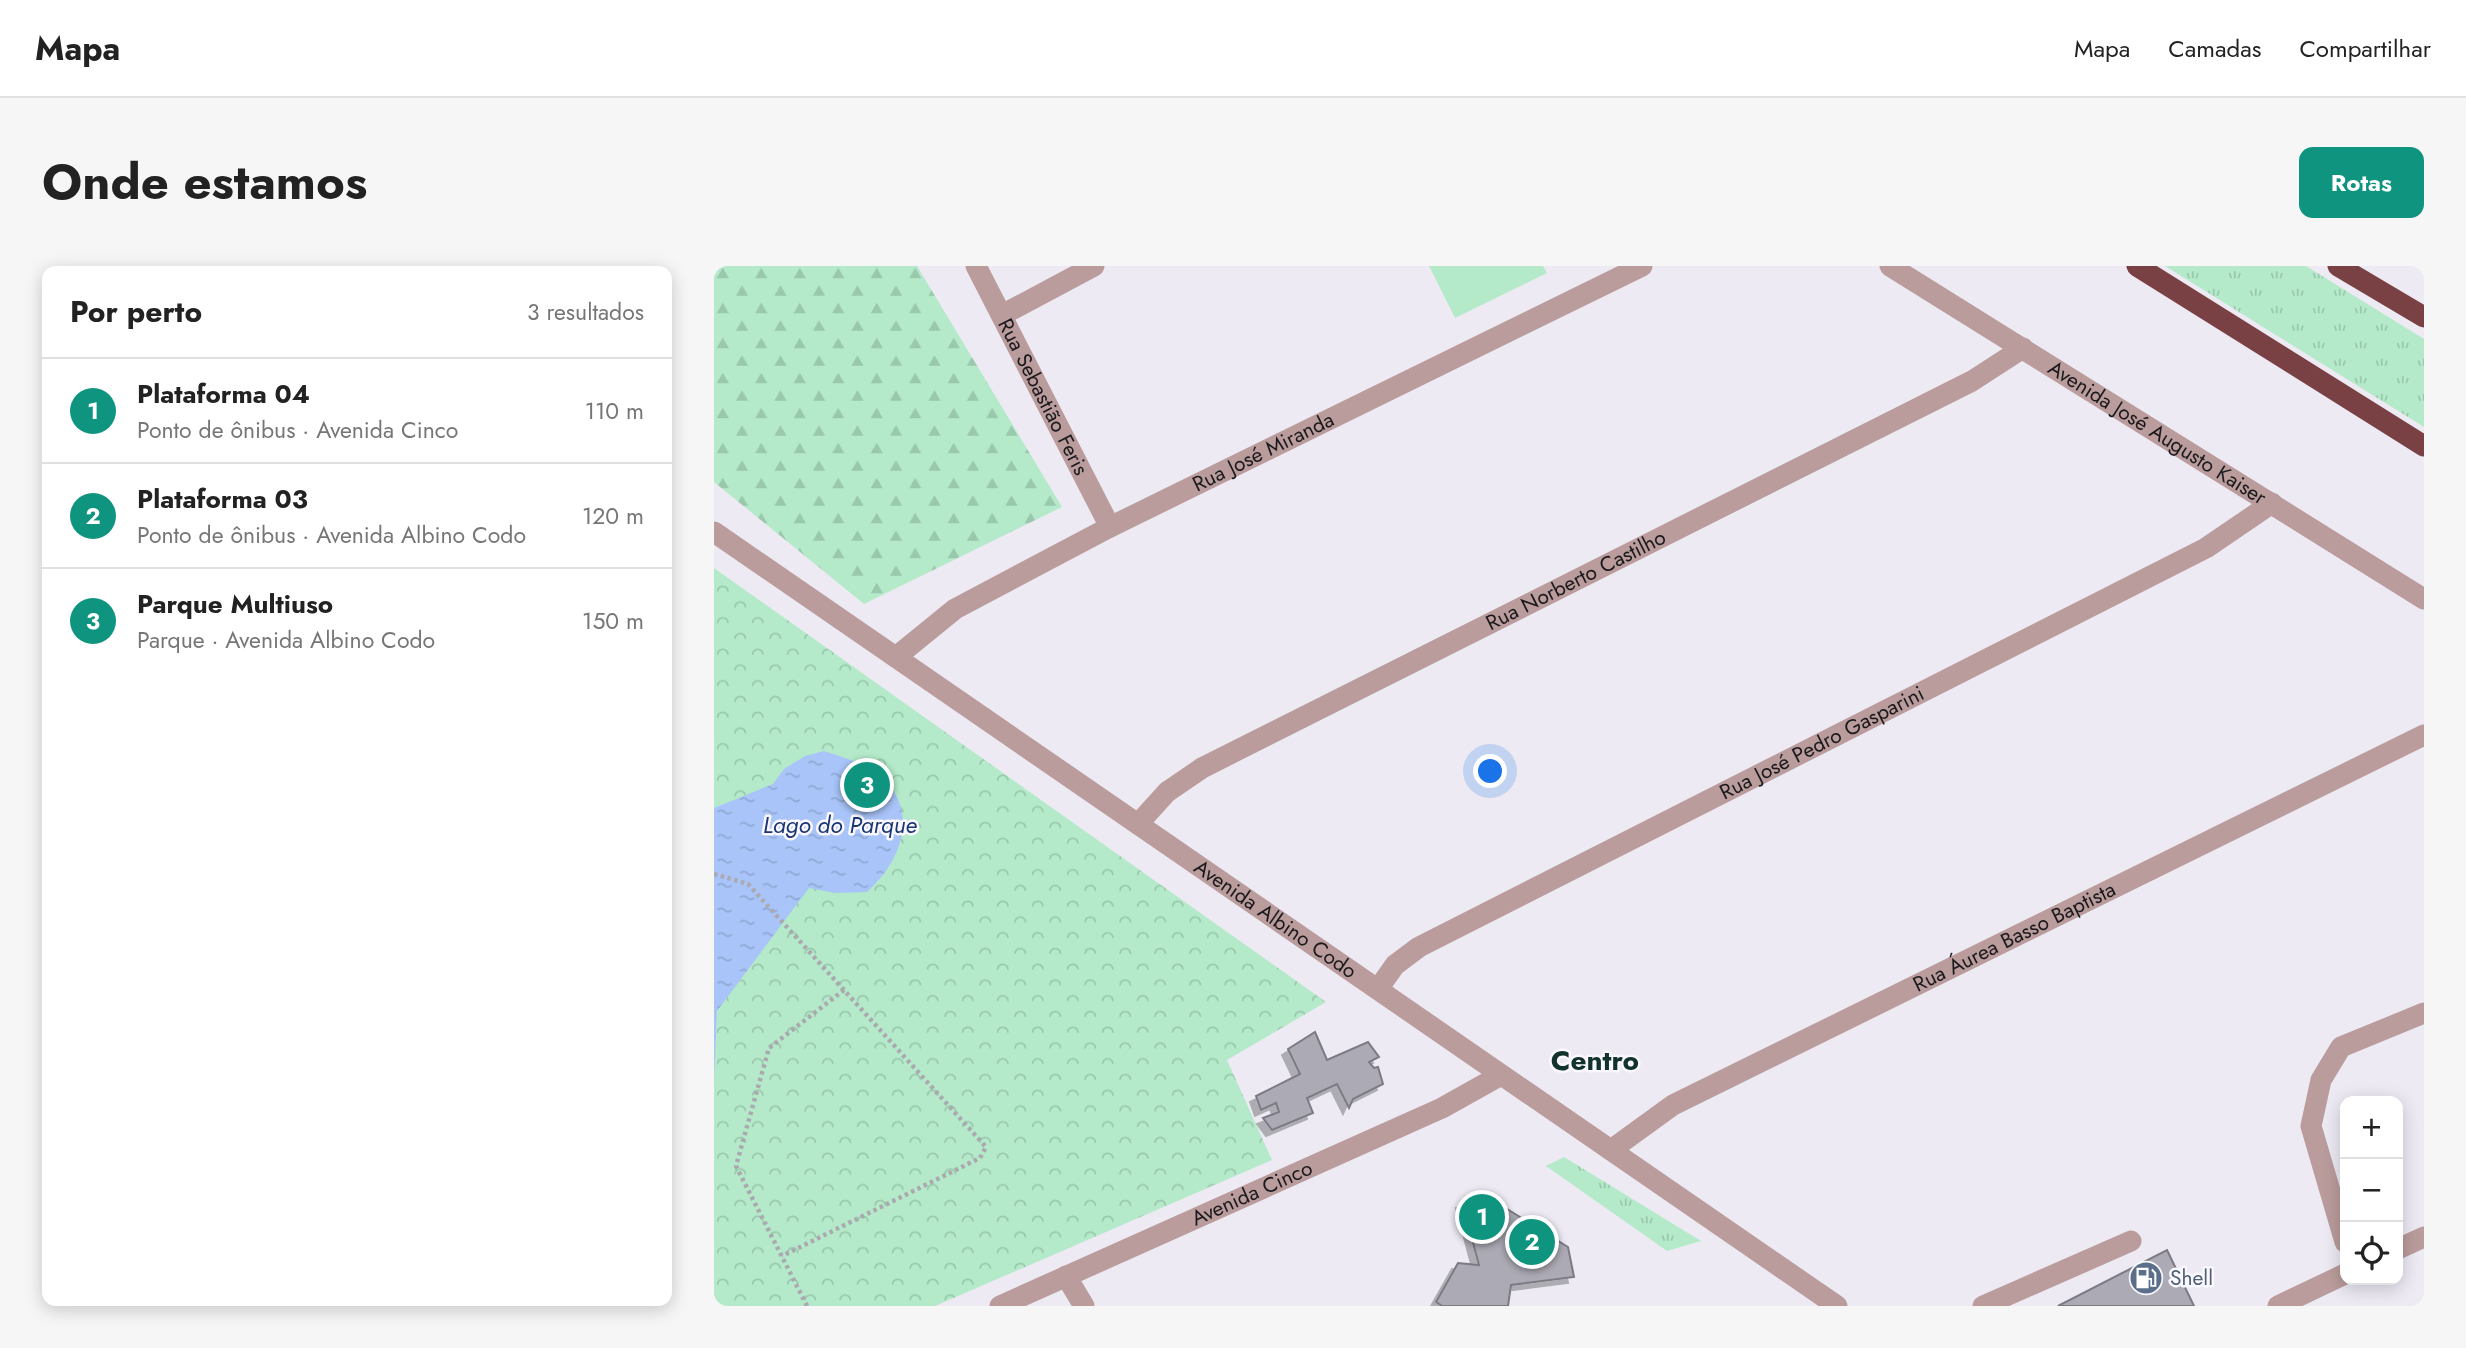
<!DOCTYPE html>
<html lang="pt">
<head>
<meta charset="utf-8">
<style>
	:root { --surface:#fff; --page:#f6f6f6; --text:#222; --muted:#767676; --line:#e0e0e0; --accent:#0e947f }
	body { margin:0; font-family:Jost,sans-serif; background:var(--page); color:var(--text) }
	.controls { position:absolute; right:21px; bottom:21px; display:grid; overflow:hidden; border-radius:14px; box-shadow:0 4px 18px #0003 }
	.controls button { width:63px; height:63px; display:grid; place-items:center; padding:0; border:0; border-bottom:2px solid var(--line); background:var(--surface); color:var(--text); font:35px sans-serif }
	.you { position:absolute; left:777px; top:506px; width:24px; height:24px; margin:-18px; border:5px solid #fff; border-radius:50%; background:#1a73e8; box-shadow:0 0 0 10px #1a73e833 }
	.badge { display:grid; place-items:center; width:46px; height:46px; border-radius:50%; background:var(--accent); color:#fff; font-size:23px; font-weight:700 }
	.pin { position:absolute; translate:-50% -50%; border:4px solid #fff; box-shadow:0 2px 7px #0006 }
	.list { margin:0; padding:0; list-style:none }
	h2 { display:flex; justify-content:space-between; align-items:center; height:91px; margin:0; padding:0 28px; font-size:30px }
	h2 small { font-size:23px; font-weight:400; color:var(--muted) }
	.list li { display:grid; grid-template-columns:46px 1fr auto; gap:21px; align-items:center; box-sizing:border-box; height:105px; padding:0 28px; border-top:2px solid var(--line) }
	.list b { display:block; font-size:26px; white-space:nowrap }
	.list p { margin:0; font-size:23px; white-space:nowrap; color:var(--muted) }
	.list em { font-size:23px; font-style:normal; color:var(--muted) }
	.icon { flex:none; width:38px; height:38px; fill:none; stroke:currentColor; stroke-width:2; stroke-linecap:round; stroke-linejoin:round }
	.map { position:relative; flex:none; width:1710px; height:1040px; overflow:hidden; border-radius:14px }
	header { display:flex; align-items:center; gap:42px; box-sizing:border-box; height:98px; padding:0 35px; background:var(--surface); border-bottom:2px solid var(--line) }
	header strong { font-size:33px }
	nav { display:flex; gap:38px; margin-inline-start:auto; font-size:24px }
	.intro { display:flex; align-items:center; justify-content:space-between; box-sizing:border-box; height:168px; padding:0 42px }
	h1 { margin:0; font-size:49px }
	.button { padding:18px 32px; border-radius:14px; background:var(--accent); color:#fff; font-size:24px; font-weight:700 }
	main { display:flex; gap:42px; padding:0 42px }
	aside { flex:1; background:var(--surface); border-radius:14px; box-shadow:0 4px 18px #0003 }
	.map>svg:first-child { display:block }
	.grass { fill:url(#grass-tufts) }
	.forest { fill:url(#forest-firs) }
	.park { fill:url(#park-crowns) }
	.pitch { fill:#b4eac9 }
	.water { fill:url(#water-ripples) }
	.building { fill:#acaab4; stroke:#7c7a83; stroke-width:2; filter:url(#shadow) }
	.lines { fill:none; stroke-linecap:round; stroke-linejoin:round }
	.path { stroke:#aba9b0; stroke-width:4.5; stroke-dasharray:3.5 3.5; stroke-linecap:butt }
	.minor { stroke:#ba9c9c; stroke-width:21 }
	.highway { stroke:#7a4145; stroke-width:21 }
	.labels { text-anchor:middle; dominant-baseline:central; stroke-width:5; stroke-linejoin:round; paint-order:stroke }
	.street-label { font-size:21px; fill:#1a191c; stroke:#faf8fe }
	.service-label { font-size:21px; fill:#4e5e75; stroke:#faf8fe; text-anchor:start }
	.water-label { font-size:23px; font-style:italic; fill:#183672; stroke:#faf8fe }
	.district-label { font-size:28px; font-weight:bold; fill:#12322c; stroke:#faf8fe }
</style>
</head>
<body>
<header>
<strong>Mapa</strong>
<nav><a>Mapa</a><a>Camadas</a><a>Compartilhar</a></nav>
</header>
<div class="intro"><h1>Onde estamos</h1><a class="button">Rotas</a></div>
<main>
<aside>
<h2>Por perto<small>3 resultados</small></h2>
<ul class="list">
<li><span class="badge">1</span><div><b>Plataforma 04</b><p>Ponto de ônibus · Avenida Cinco</p></div><em>110 m</em></li>
<li><span class="badge">2</span><div><b>Plataforma 03</b><p>Ponto de ônibus · Avenida Albino Codo</p></div><em>120 m</em></li>
<li><span class="badge">3</span><div><b>Parque Multiuso</b><p>Parque · Avenida Albino Codo</p></div><em>150 m</em></li>
</ul>
</aside>
<div class="map">
<svg width="1710" height="1040" viewBox="0 0 1710 1040">
	<defs>
		<pattern id="grass-tufts" width="24" height="20" patternUnits="userSpaceOnUse" patternTransform="scale(1.75)"><rect width="24" height="20" fill="#b4eac9"/><path d="M3 7l-1-3M5 7V3M7 7l1-3M15 17l-1-3M17 17v-4M19 17l1-3" fill="none" stroke="#9ac8ac"/></pattern>
		<pattern id="forest-firs" width="22" height="20" patternUnits="userSpaceOnUse" patternTransform="scale(1.75)"><rect width="22" height="20" fill="#b4eac9"/><path d="M5 1l3.5 6h-7zM16 11l3.5 6h-7z" fill="#9ac8ac"/></pattern>
		<pattern id="park-crowns" width="20" height="18" patternUnits="userSpaceOnUse" patternTransform="scale(1.75)"><rect width="20" height="18" fill="#b4eac9"/><path d="M2 6a3 3 0 1 1 6 0M12 15a3 3 0 1 1 6 0" fill="none" stroke="#9ac8ac"/></pattern>
		<pattern id="water-ripples" width="26" height="14" patternUnits="userSpaceOnUse" patternTransform="scale(1.75)"><rect width="26" height="14" fill="#a8c4f8"/><path d="M2 4q2-2 4 0t4 0M15 11q2-2 4 0t4 0" fill="none" stroke="#90a8d4"/></pattern>
		<filter id="shadow"><feDropShadow dx="-6" dy="6" stdDeviation="0" flood-color="#0004"/></filter>
	</defs>
	<rect width="100%" height="100%" fill="#edeaf4"/>
	<g class="grass">
		<polygon points="1451,0 1592,0 1710,73 1710,161"/>
		<polygon points="850,891 987,975 953,985 832,900"/>
	</g>
	<polygon class="forest" points="0,0 203,0 348,241 150,338 0,216"/>
	<polygon class="park" points="0,302 612,736 513,794 558,894 221,1040 0,1040"/>
	<polygon class="pitch" points="715,0 829,0 833,7 741,52"/>
	<path class="water" d="M110 485C130 492 159 499 173 516 205 553 184 598 153 626L121 627 95 622 3 745 0 814V542L59 518 70 503 91 490Z"/>
	<g class="building">
		<polygon points="601,766 613,794 654,776 665,791 655,796 660,802 664,801 669,818 639,833 635,842 623,818 593,832 599,847 558,864 549,852 565,846 562,837 547,844 542,830 586,808 574,783"/>
		<polygon points="769,928 854,981 860,1011 797,1019 794,1040 728,1040 722,1036 744,997 765,999 748,936"/>
		<polygon points="1453,984 1480,1040 1344,1040"/>
	</g>
	<g class="lines">
		<g class="path">
			<polyline points="0,608 34,618 272,881 266,892 68,990"/>
			<polyline points="93,1040 22,900 55,782 130,724"/>
		</g>
		<g class="minor">
			<path id="s1" d="M262 0 396 261"/>
			<path id="s2" d="M1176 0 1710 333"/>
			<polyline points="288,49 380,0"/>
			<path id="s3" d="M0 266 1123 1040"/>
			<path id="s4" d="M182 391 241 343 396 261 928 0"/>
			<path id="s5" d="M424 558 453 526 488 502 1258 115 1309 82"/>
			<path id="s6" d="M664 723 681 699 705 681 1492 282 1558 237"/>
			<path id="s7" d="M897 884 959 839 1710 469"/>
			<polyline points="1631,976 1597,860 1607,814 1627,781 1710,747"/>
			<polyline points="1684,983 1710,971"/>
			<polyline points="352,1010 370,1040"/>
			<path id="s8" d="M286 1040 728 842 787 809"/>
			<polyline points="1269,1040 1417,975"/>
			<polyline points="1564,1040 1631,1008"/>
		</g>
		<g class="highway">
			<polyline points="1423,0 1710,180"/>
			<polyline points="1624,0 1710,51"/>
		</g>
	</g>
	<defs>
		<symbol id="fuel-disc" viewBox="-11 -11 22 22"><circle r="9.5" fill="#5c6f8a" stroke="#faf8fe"/><path d="M-5.5-6h7V0h2V4h1.3V-2.5L3-4.5l.8-.8L6-3V5H2.5V1h-1V6h-7ZM-4.2-4.7v3.2H.2V-4.7Z" fill="#fff"/></symbol>
	</defs>
	<g fill-rule="evenodd">
		<use href="#fuel-disc" x="1413" y="993" width="38" height="38"/>
	</g>
	<g class="labels">
		<g class="street-label">
			<text stroke="none"><textPath href="#s1" startOffset="147">Rua Sebastião Feris</textPath></text>
			<text stroke="none"><textPath href="#s2" startOffset="315">Avenida José Augusto Kaiser</textPath></text>
			<text stroke="none"><textPath href="#s4" startOffset="422">Rua José Miranda</textPath></text>
			<text stroke="none"><textPath href="#s5" startOffset="504">Rua Norberto Castilho</textPath></text>
			<text stroke="none"><textPath href="#s6" startOffset="511">Rua José Pedro Gasparini</textPath></text>
			<text stroke="none"><textPath href="#s3" startOffset="682">Avenida Albino Codo</textPath></text>
			<text stroke="none"><textPath href="#s7" startOffset="457">Rua Áurea Basso Baptista</textPath></text>
			<text stroke="none"><textPath href="#s8" startOffset="276">Avenida Cinco</textPath></text>
		</g>
		<g class="service-label">
			<text x="1456" y="1012">Shell</text>
		</g>
		<g class="water-label">
			<text x="126" y="559">Lago do Parque</text>
		</g>
		<g class="district-label">
			<text x="881" y="794">Centro</text>
		</g>
	</g>
</svg>
<div class="controls">
<button>+</button>
<button>−</button>
<button><svg class="icon" aria-label="locate" viewBox="0 0 24 24"><circle cx="12" cy="12" r="6"/><path d="M12 2v4M12 18v4M2 12h4M18 12h4"/></svg></button>
</div>
<div class="you"></div>
<div class="pin badge" style="left:768px;top:951px">1</div>
<div class="pin badge" style="left:818px;top:976px">2</div>
<div class="pin badge" style="left:153px;top:519px">3</div>
</div>
</main>
</body>
</html>
